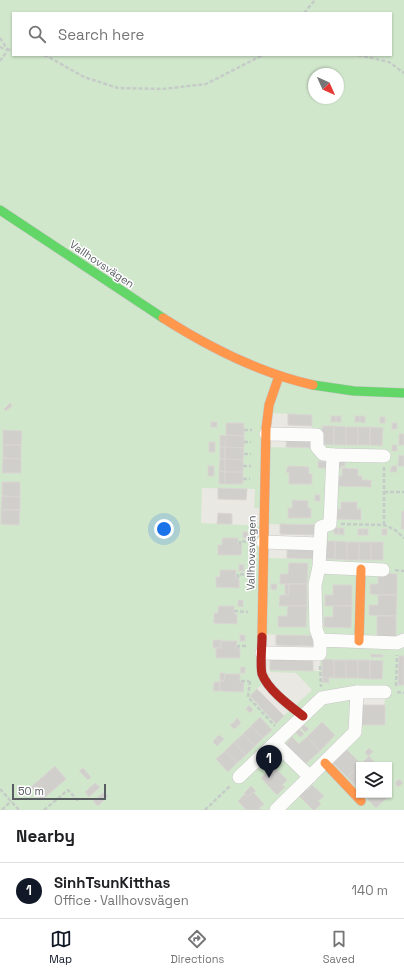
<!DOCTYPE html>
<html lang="en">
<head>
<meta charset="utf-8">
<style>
	:root { --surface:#fff; --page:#f6f6f6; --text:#202124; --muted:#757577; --line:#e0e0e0; --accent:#111827 }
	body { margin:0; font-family:"Space Grotesk",sans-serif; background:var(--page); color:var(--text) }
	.controls { position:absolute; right:12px; bottom:12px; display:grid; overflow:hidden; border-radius:0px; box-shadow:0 1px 3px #0004 }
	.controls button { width:36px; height:36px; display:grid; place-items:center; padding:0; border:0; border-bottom:1px solid var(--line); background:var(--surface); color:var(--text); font:20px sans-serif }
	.compass { position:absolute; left:308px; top:68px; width:36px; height:36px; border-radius:50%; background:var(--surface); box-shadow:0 1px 3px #0004; rotate:135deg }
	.scale { position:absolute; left:12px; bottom:10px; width:94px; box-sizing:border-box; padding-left:4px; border:2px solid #585d61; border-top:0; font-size:11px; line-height:14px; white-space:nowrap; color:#585d61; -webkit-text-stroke:3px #fff; paint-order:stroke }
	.you { position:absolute; left:164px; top:529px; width:14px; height:14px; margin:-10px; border:3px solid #fff; border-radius:50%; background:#1a73e8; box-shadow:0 0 0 6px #1a73e833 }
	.badge { display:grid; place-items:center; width:26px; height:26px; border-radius:50%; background:var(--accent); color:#fff; font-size:13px; font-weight:700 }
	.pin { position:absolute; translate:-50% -33px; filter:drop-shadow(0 1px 2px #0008) }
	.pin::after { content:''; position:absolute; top:21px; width:14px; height:12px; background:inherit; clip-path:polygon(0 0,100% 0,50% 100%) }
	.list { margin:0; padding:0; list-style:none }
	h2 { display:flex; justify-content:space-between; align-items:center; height:52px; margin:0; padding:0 16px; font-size:17px }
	h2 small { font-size:13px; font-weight:400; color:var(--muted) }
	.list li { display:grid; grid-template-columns:26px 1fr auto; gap:12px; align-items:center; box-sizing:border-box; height:56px; padding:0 16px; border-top:1px solid var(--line) }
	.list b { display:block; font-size:15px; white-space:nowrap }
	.list p { margin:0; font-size:13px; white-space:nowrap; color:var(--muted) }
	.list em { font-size:13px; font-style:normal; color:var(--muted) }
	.icon { flex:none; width:22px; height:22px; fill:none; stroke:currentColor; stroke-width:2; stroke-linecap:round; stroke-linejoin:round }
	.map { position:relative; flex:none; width:404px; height:810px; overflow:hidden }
	.search { position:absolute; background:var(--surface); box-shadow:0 1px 3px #0004; left:12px; right:12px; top:12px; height:44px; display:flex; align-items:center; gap:10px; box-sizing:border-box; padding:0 14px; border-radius:0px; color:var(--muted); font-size:15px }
	.sheet { height:108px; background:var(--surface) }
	nav { display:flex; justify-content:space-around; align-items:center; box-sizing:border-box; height:56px; border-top:1px solid var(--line); background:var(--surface); font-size:11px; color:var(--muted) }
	nav a { display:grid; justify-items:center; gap:2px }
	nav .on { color:var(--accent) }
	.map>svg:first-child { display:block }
	.green { fill:#d1e7cc; fill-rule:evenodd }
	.building { fill:#d1cfcc; stroke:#d9d6d2 }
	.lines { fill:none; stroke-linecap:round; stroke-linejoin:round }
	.street-casing { stroke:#c7c7c6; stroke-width:14 }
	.fast-casing { stroke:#c5c6c4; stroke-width:10 }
	.slow-casing { stroke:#c5c6c4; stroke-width:10 }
	.jam-casing { stroke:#c5c6c4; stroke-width:10 }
	.path { stroke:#c5ccc8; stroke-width:2.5; stroke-dasharray:4 2; stroke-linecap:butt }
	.street { stroke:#fcfcfb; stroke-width:13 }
	.fast { stroke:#63d668; stroke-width:9 }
	.slow { stroke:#ff974d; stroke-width:9 }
	.jam { stroke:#b3261e; stroke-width:9 }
	.labels { text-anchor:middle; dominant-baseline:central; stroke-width:3; stroke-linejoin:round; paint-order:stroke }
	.street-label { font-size:11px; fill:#585d61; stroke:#fff }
</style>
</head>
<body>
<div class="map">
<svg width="404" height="810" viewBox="0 0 404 810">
	<rect width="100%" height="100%" fill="#eae8e2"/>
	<path class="green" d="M0 0H404V810H0ZM13 13H391V55H13ZM314 74H338V98H314ZM268 413 312 415V435L314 448 266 447ZM322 426 382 428V445L322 444ZM202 488 255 489 254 508 264 509V524L318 525 316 559 263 558 264 526 201 523ZM262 634 314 636 320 654V671L270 670V672L296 673 312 690 276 723 250 696 266 680ZM357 692H385L384 725 355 724ZM359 765H389V795H359ZM55 767 66 779 42 800 31 787Z"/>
	<g class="building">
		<polygon points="10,403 12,406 6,411 4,409"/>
		<polygon points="288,414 312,415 312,426 288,425"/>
		<rect x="331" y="416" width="5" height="6"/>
		<rect x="336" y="416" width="5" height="6"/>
		<rect x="355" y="416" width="5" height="6"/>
		<polygon points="360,416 365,416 365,423 360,422"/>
		<rect x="380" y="417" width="5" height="6"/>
		<rect x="211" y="422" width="6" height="5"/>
		<polygon points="226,423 244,423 244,436 226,435"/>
		<rect x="392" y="423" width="5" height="6"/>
		<polygon points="322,426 334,426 334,445 322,444"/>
		<polygon points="334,426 346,427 346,445 334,445"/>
		<rect x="346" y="427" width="12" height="18"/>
		<rect x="358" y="427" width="12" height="18"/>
		<polygon points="370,427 383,428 382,446 370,445"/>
		<polygon points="3,430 22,431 21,445 3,445"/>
		<rect x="399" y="434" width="5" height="11"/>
		<polygon points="220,435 226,436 225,447 220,447"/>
		<polygon points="226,435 244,436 244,448 225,447"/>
		<polygon points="287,437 315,438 314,448 286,447"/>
		<rect x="209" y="442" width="6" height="10"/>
		<polygon points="3,445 21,445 21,459 3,458"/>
		<rect x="392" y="445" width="5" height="6"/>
		<rect x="220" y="447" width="5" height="12"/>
		<polygon points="225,447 244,448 243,460 225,459"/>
		<polygon points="399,455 404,456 404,466 398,466"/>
		<polygon points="3,458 21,459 21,473 2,473"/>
		<polygon points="220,459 225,459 225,472 219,471"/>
		<polygon points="225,459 243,460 243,472 225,472"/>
		<polygon points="318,461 327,462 327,468 318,468"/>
		<polygon points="336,461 345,462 345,466 341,466 341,468 336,468"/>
		<rect x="208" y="466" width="6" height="10"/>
		<polygon points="288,466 309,467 309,474 312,474 312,484 289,484 289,473 286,472"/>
		<polygon points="392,466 397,466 396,472 390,472"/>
		<polygon points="342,468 358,469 358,476 362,476 362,480 371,480 371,487 338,486 339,476 342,476"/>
		<polygon points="219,471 225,472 225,484 219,484"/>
		<rect x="225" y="472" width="18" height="12"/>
		<polygon points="2,482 20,482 20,497 2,496"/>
		<polygon points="218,488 247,489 246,500 218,499"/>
		<rect x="315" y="495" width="5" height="6"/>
		<polygon points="2,496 20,497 20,510 1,510"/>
		<polygon points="292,500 308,501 308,508 311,508 311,518 288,518 288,508 292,508"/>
		<polygon points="341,502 357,502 357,509 361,509 361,520 337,519 338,509 341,509"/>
		<polygon points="1,510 20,510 19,525 1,524"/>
		<polygon points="402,511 404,511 404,529 401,529"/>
		<polygon points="218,513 232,514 232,524 217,524"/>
		<polygon points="280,524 318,525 318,535 280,534"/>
		<rect x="334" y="528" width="5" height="6"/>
		<polygon points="339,528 344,528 344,535 339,534"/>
		<rect x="358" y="529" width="5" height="6"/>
		<rect x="363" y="529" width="5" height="6"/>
		<rect x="382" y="529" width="5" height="6"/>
		<rect x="243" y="532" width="5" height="6"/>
		<polygon points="222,538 238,538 238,545 242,545 241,555 218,555 218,545 222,545"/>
		<polygon points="323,541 335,541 335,559 322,559"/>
		<polygon points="335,541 347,542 347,560 335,559"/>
		<rect x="347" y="542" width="12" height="18"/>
		<rect x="359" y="542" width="12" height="18"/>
		<rect x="371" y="542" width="12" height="18"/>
		<polygon points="287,548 316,548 316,559 287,558"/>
		<polygon points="289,563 308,563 307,584 280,584 280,574 288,574"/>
		<polygon points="239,564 244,565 244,571 239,571"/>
		<polygon points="220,570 236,570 236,578 239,578 239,588 216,587 216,577 220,577"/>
		<polygon points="378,573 397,574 397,595 370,594 370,584 378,584"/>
		<polygon points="271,584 277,584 276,590 271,589"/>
		<rect x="285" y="584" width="4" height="11"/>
		<polygon points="289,584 307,584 307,606 279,606 280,595 289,595"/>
		<polygon points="333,585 352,585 352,606 325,606 325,595 333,595"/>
		<polygon points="378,595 397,595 396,616 369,615 369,605 378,605"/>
		<polygon points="238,600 243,600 243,607 238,606"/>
		<polygon points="218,606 234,606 234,614 237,614 237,624 214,623 214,613 218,613"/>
		<polygon points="288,606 307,606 306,627 278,627 278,616 287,616"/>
		<polygon points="333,606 352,606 351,628 324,627 324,617 333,617"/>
		<rect x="377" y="616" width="19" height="21"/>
		<rect x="240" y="635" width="5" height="6"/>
		<polygon points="276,635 314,636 314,646 276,645"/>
		<rect x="213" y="640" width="8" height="8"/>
		<polygon points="221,641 237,641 236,648 240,648 240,658 216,658 216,648 221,648"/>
		<polygon points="371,654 383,655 383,657 371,657"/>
		<polygon points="399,656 404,656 404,685 398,685"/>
		<polygon points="270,659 313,660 313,671 270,670"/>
		<polygon points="322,659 334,660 334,678 322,677"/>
		<rect x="334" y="660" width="12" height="18"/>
		<rect x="346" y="660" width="12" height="18"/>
		<polygon points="358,660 370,660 370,679 358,678"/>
		<polygon points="370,660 383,661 382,679 370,679"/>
		<polygon points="241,667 245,667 245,673 240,673"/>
		<polygon points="220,673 225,673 224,681 220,681 220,691 213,691 214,682 220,682"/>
		<polygon points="225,674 240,674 240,682 244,682 243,692 220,691 220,681 224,681"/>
		<polygon points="323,677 329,678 329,683 322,682"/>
		<polygon points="257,689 284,716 276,724 250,696"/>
		<polygon points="249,705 253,710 250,713 246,709"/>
		<polygon points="362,705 385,705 385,725 361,725"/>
		<polygon points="260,717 272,730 263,738 251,726"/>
		<polygon points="237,718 241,723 238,726 234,722"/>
		<polygon points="234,722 238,726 234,729 230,725"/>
		<polygon points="322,722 335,735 320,751 307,737"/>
		<polygon points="304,725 309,729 305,732 301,728"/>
		<polygon points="251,726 263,738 255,746 243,734"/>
		<polygon points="299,729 304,734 300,737 296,733"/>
		<polygon points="243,734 255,746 246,755 234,742"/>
		<polygon points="219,735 224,739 220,743 216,738"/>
		<polygon points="292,737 299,744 307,737 320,751 304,765 285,745"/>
		<polygon points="216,738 220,743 217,746 213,742"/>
		<polygon points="234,742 246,755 237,763 225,751"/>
		<polygon points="369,748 373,752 368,756 365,752"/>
		<polygon points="346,749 361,764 347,777 332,762"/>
		<polygon points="225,751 237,763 228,772 216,759"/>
		<polygon points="369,756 375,763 373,765 360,765"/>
		<polygon points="272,764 276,768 271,774 266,770"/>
		<polygon points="55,766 66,779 42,800 31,787"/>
		<polygon points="359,766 359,790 347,777"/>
		<polygon points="83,768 91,777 88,780 79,771"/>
		<polygon points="276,769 287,780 282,785 285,787 277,795 261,778 268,771 271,774"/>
		<polygon points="399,779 403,783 398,787 395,783"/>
		<polygon points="95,783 100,787 89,797 85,792"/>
		<polygon points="312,785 324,796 318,801 321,804 315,810 313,810 298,795 305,787 308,790"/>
		<polygon points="251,786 256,791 248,797 244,793"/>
		<polygon points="104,792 108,796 98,806 93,801"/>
		<polygon points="253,792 264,804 259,808 261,810 246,810 238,801 245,794 248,797"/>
		<polygon points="389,794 390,795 376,808 364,795 389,795"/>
	</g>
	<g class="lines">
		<defs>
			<g id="street">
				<polyline points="266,434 317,435 317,447 323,454 333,455"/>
				<polyline points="263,542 320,544"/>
				<polyline points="319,567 383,570"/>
				<polyline points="320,640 316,629 315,585 319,567 321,527 330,524 333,455 384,456"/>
				<polyline points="262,653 320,654 320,640 397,643 404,640"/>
				<polyline points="357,692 385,692"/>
				<polyline points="275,743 310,777"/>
				<polyline points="239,777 322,698 357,692 355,732 276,810"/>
			</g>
			<g id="fast">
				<polyline points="0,210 163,318"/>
				<polyline points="313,385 354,391 404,393"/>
			</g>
			<g id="slow">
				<path d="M163 318C210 348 259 373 313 385"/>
				<polyline points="262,637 266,429 269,405 279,376"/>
				<polyline points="359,641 361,569"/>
				<polyline points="325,763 361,801"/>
			</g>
			<path id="jam" d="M262 637C262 646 260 666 262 674 268 690 290 706 303 716"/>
		</defs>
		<use href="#street" class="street-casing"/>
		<use href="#fast" class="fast-casing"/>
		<use href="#slow" class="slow-casing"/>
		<use href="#jam" class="jam-casing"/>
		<g class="path">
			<polyline points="304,13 315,0"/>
			<polyline points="0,38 8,50"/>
			<polyline points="0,47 7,50"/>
			<polyline points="44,55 54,60 84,77 118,88 163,89 206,84 263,55"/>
			<polyline points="358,55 389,62 404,73"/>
			<polyline points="0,61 8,50 13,49"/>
			<polyline points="244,430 252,430"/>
			<polyline points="244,442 251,442"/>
			<polyline points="244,454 251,454"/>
			<polyline points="243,466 251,466"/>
			<polyline points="384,467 384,525"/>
			<polyline points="243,479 250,479"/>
			<polyline points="384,492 404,492"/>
			<polyline points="341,524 384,525 394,529 404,538"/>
			<polyline points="240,545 240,541 249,542"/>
			<polyline points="395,570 404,571"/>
			<polyline points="238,578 238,574 250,575"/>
			<polyline points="234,611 248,612"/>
			<polyline points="238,648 238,646 248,646"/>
			<polyline points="320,666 321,687"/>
			<polyline points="250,681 248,697 275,726"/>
			<polyline points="242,682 242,681 249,681"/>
			<polyline points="396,686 397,655"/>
			<polyline points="397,692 404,693"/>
			<polyline points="0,789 19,810"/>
			<polyline points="2,810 11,801"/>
			<polyline points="44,810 68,790 79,802"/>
			<polyline points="205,810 230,786"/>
		</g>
		<use href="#street" class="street"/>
		<use href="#fast" class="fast"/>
		<use href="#slow" class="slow"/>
		<use href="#jam" class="jam"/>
	</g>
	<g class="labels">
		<g class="street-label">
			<text transform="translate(102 264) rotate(34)">Vallhovsvägen</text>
			<text transform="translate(251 553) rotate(-89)">Vallhovsvägen</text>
		</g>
	</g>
</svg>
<div class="controls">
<button><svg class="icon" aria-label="layers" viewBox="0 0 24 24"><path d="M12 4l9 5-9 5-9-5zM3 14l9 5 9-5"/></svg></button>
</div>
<svg class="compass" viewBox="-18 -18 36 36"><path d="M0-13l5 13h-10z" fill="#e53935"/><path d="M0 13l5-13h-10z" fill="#757577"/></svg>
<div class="scale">50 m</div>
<div class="you"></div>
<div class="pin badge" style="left:269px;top:778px">1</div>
<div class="search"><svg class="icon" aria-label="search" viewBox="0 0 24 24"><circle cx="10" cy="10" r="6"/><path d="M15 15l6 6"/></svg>Search here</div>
</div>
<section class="sheet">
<h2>Nearby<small></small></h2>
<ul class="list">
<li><span class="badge">1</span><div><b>SinhTsunKitthas</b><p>Office · Vallhovsvägen</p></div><em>140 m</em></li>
</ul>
</section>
<nav>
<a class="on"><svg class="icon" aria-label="map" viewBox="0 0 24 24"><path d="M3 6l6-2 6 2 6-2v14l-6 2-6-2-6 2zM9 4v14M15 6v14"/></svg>Map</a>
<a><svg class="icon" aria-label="directions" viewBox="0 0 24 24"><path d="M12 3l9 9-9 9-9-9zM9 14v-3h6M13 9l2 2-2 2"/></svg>Directions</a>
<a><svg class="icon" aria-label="saved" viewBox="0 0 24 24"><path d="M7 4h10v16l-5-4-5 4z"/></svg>Saved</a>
</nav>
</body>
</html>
